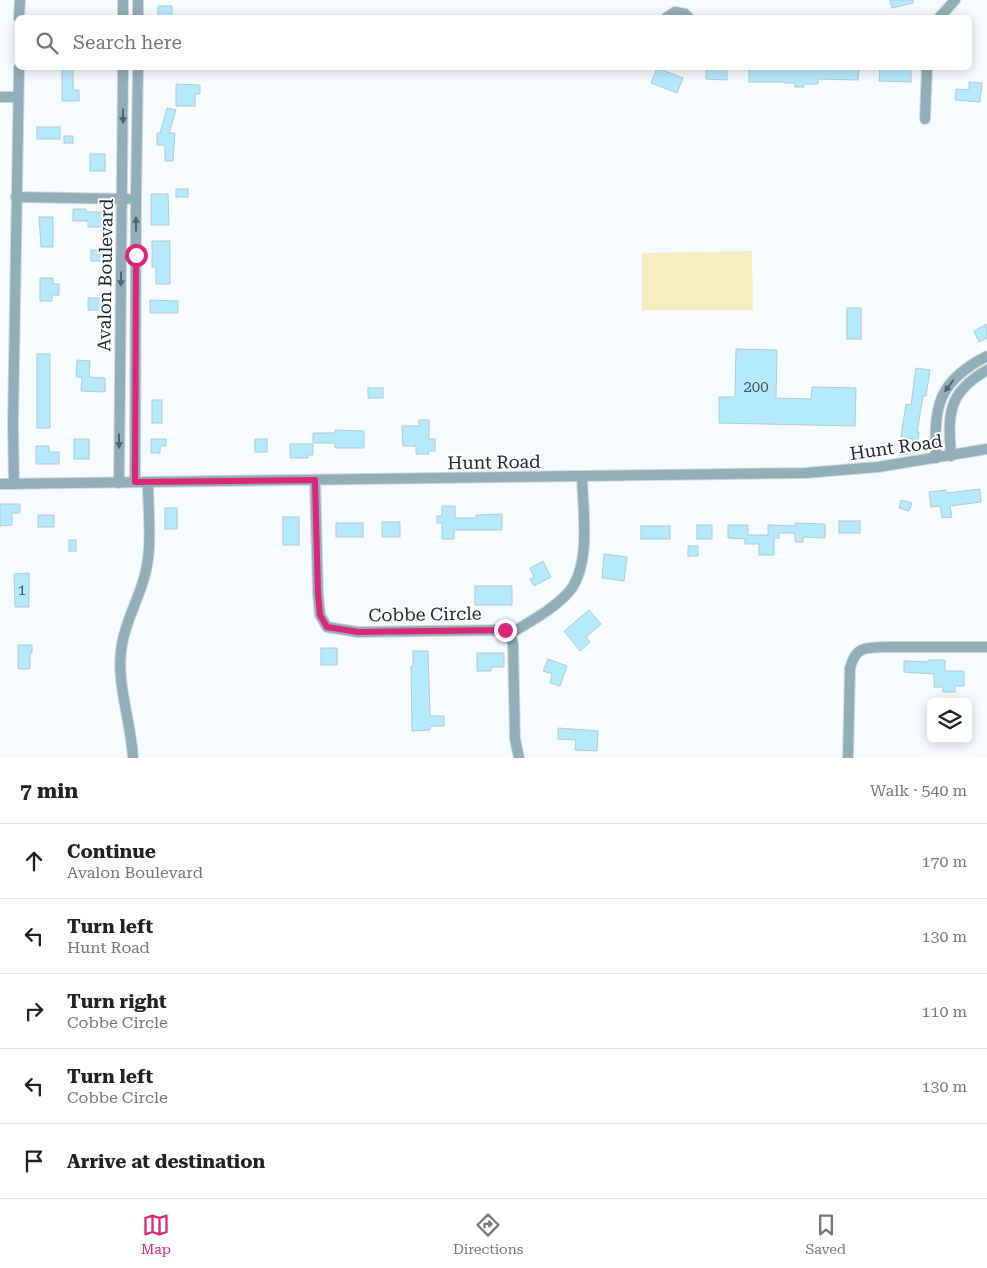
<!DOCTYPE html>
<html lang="en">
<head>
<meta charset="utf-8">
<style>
	:root { --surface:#fff; --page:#f6f6f6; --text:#222; --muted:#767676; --line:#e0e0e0; --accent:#db2777 }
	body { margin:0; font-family:"Roboto Serif",serif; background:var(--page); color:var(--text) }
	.controls { position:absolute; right:15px; bottom:15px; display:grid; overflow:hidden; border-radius:8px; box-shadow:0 2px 12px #0003 }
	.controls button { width:45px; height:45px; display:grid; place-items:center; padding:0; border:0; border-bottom:1px solid var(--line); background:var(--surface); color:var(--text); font:25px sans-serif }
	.stop { position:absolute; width:15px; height:15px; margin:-11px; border:4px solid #db2777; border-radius:50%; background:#fff }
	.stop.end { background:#db2777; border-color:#fff; box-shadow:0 1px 5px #0008 }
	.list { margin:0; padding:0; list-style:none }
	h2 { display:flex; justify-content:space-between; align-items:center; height:65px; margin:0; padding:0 20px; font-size:21px }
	h2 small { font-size:16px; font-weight:400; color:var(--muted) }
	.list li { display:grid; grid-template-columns:32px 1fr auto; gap:15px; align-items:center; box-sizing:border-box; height:75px; padding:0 20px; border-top:1px solid var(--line) }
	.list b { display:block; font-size:19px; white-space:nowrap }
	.list p { margin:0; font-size:16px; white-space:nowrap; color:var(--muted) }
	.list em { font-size:16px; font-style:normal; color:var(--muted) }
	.icon { flex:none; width:28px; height:28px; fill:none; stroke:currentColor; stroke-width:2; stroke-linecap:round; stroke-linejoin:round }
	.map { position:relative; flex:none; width:987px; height:758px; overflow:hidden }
	.search { position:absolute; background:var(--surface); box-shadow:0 2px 12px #0003; left:15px; right:15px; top:15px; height:55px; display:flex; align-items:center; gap:12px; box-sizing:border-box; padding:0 18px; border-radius:8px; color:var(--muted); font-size:19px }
	.sheet { height:440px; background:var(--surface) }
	nav { display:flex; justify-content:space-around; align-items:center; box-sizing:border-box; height:70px; border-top:1px solid var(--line); background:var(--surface); font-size:14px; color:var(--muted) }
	nav a { display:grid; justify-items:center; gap:2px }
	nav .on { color:var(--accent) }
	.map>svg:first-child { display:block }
	.green { fill:#f6eec2 }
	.building { fill:#b5eafd; stroke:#b1cad4 }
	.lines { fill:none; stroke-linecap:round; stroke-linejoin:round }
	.minor-casing { stroke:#d3d9db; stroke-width:12 }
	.minor { stroke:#92aeb9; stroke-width:10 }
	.oneway { fill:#51636a }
	.route { stroke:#db2777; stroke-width:6 }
	.labels { text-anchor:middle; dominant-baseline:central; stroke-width:4; stroke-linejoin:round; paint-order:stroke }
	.number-label { font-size:15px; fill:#42575e }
	.street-label { font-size:18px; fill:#1c2629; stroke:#fff }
</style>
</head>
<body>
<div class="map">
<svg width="987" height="758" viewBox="0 0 987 758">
	<rect width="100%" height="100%" fill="#f6fbfd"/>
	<polygon class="green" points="752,251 753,310 642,310 642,253"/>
	<g class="building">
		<polygon points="890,0 913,0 913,3 892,8"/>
		<rect x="158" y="6" width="14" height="12"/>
		<polygon points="62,68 73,68 73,90 79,90 79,101 62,101"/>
		<polygon points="657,68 683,78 677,93 651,83"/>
		<polygon points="706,68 727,68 727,80 706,79"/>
		<polygon points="749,68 859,68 858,80 818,79 818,84 804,84 804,87 795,87 795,83 785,83 785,82 749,82"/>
		<polygon points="880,68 911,69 911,82 879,81"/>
		<polygon points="969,82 982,83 980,102 955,100 956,89 969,90"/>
		<polygon points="176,84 200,85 200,94 195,94 195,106 176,106"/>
		<polygon points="167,108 176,110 169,133 175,133 173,161 165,161 165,145 157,145 157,133 160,133"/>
		<rect x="37" y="127" width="23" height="12"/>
		<rect x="64" y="136" width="9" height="7"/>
		<rect x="90" y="154" width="15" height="17"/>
		<rect x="176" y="189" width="12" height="8"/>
		<polygon points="151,194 168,194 169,225 151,225"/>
		<polygon points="73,209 86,209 86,212 108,212 108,227 88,227 88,221 73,221"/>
		<polygon points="39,217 53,217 53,247 41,247"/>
		<polygon points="152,241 170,241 170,284 156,284 156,267 152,267"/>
		<rect x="91" y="250" width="16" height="11"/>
		<polygon points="40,278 53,278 53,284 59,284 59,295 52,295 52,301 40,301"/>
		<rect x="88" y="298" width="19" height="12"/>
		<polygon points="150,300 178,301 178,313 150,313"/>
		<rect x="847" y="308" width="14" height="31"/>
		<polygon points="987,324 987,338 979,342 974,331"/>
		<polygon points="736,349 777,350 776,398 811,399 812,387 856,388 855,426 719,423 719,397 735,397"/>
		<rect x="37" y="354" width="13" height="74"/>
		<polygon points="77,360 90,361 89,377 105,378 105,392 81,391 82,377 76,377"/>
		<polygon points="916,368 930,370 926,396 923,396 917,432 919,432 918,440 901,437 906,404 911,405"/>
		<rect x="368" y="388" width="15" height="10"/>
		<rect x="152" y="400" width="10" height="23"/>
		<polygon points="419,420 429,420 429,439 435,439 435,451 428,451 429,454 416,454 416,446 403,446 402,426 419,426"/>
		<polygon points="335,430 364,431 364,448 335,448 335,443 313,443 313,433 335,433"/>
		<rect x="74" y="439" width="15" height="20"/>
		<polygon points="151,439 166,439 166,446 160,446 160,453 151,453"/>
		<rect x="255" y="439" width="12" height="13"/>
		<polygon points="290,444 313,444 313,455 308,455 308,458 290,458"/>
		<polygon points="36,446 49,446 49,452 59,452 59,464 36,464"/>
		<polygon points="980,489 981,502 950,506 952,517 942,518 940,506 931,507 929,492 946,490 947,493"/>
		<polygon points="901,500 912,503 909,511 899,508"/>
		<polygon points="0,504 20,504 20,513 12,513 12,525 0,526"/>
		<polygon points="442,506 455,506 455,518 476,518 476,515 502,514 502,530 454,530 454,539 442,539 442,523 437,523 437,516 442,516"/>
		<rect x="165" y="508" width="12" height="21"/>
		<rect x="38" y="515" width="16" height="12"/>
		<rect x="283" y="517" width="16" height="28"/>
		<rect x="839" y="521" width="21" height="12"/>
		<rect x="382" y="522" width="18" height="15"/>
		<rect x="336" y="523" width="27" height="14"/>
		<polygon points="795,523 825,524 825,538 803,537 803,542 795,542 795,533 779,533 779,538 774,538 774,555 759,555 759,544 745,544 745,539 728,538 728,525 748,525 748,535 768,535 768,525 795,526"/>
		<rect x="697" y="525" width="15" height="14"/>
		<rect x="641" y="526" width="29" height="13"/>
		<rect x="69" y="540" width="7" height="11"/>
		<rect x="688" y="546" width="10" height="10"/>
		<polygon points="604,554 627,557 624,581 602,578"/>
		<polygon points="543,561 551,577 534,586 530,579 534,577 530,568"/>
		<polygon points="29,573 29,607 15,607 14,574"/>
		<rect x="475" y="586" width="37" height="19"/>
		<polygon points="589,610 601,624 586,637 590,642 580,651 564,631"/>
		<polygon points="18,645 32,645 32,653 30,653 30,669 18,669"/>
		<rect x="321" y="648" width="16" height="17"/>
		<polygon points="413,651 428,651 430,716 444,716 444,726 430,726 430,730 412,731 411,666 413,666"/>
		<polygon points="477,653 504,653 504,667 491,667 491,671 477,671"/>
		<polygon points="548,659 567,666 560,686 550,683 552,674 543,671"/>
		<polygon points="928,660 945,660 945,671 964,671 964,686 955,686 955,692 943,692 943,687 934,687 934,674 904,672 904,661 928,662"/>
		<polygon points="558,728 598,731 597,751 575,750 576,740 558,739"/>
	</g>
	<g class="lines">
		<defs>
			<g id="minor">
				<polyline points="19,18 20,0"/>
				<polyline points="123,18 123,0"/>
				<polyline points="138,18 138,0"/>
				<polyline points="666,18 675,12 685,14 689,18"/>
				<polyline points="939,18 955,0"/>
				<polyline points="0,97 18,97"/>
				<polyline points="925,119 927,68"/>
				<polyline points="16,197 128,199"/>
				<path d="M951 456C948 414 947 393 987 370"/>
				<path d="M936 458C934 406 937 382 987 356"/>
				<path d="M315 480 318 594 320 615 327 627 358 632 500 630 510 634C529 622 552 610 567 594 592 568 583 511 582 477"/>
				<polyline points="135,482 136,198 138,68"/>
				<polyline points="119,483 123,68"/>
				<polyline points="0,484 805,473 878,467 987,449"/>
				<polyline points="14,484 13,424 19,68"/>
				<polyline points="510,634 513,644 515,739 519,758"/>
				<path d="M133 758C131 720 115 681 122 644 126 621 138 600 144 578 153 550 148 512 148 482"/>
				<path d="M848 758 850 668C856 646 865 648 885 647H987"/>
			</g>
		</defs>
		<use href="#minor" class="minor-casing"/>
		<use href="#minor" class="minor"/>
	</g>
	<defs><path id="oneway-solid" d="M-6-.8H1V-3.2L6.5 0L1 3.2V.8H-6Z" transform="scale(1.25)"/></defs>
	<g class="oneway">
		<use href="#oneway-solid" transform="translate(123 116) rotate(90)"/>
		<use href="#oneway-solid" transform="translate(136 224) rotate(-90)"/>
		<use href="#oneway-solid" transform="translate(121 279) rotate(91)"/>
		<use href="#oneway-solid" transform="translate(949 386) rotate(126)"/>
		<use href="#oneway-solid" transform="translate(119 441) rotate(90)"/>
	</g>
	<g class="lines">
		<polyline class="route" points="136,255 135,482 315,480 318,594 320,615 327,627 358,632 505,630"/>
	</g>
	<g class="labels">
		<g class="number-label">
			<text x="756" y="387">200</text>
			<text x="22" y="590">1</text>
		</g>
		<g class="street-label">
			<text transform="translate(105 275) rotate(-89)">Avalon Boulevard</text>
			<text transform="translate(896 447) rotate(-8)">Hunt Road</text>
			<text transform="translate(494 462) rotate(-1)">Hunt Road</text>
			<text transform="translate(425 614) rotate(-1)">Cobbe Circle</text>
		</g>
	</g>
</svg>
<div class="controls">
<button><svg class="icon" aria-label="layers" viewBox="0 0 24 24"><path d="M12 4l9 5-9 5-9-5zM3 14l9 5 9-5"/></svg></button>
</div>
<div class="stop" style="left:136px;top:255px"></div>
<div class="stop end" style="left:505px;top:630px"></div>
<div class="search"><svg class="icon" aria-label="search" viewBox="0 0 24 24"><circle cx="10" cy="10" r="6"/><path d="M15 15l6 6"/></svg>Search here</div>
</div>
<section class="sheet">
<h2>7 min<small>Walk · 540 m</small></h2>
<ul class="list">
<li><svg class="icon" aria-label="ahead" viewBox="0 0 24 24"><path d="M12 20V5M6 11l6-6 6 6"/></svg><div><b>Continue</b><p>Avalon Boulevard</p></div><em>170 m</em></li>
<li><svg class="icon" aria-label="left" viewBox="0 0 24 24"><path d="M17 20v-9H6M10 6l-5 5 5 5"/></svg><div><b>Turn left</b><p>Hunt Road</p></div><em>130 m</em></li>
<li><svg class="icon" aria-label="right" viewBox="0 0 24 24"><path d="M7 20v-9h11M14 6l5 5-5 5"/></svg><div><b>Turn right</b><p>Cobbe Circle</p></div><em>110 m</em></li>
<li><svg class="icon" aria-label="left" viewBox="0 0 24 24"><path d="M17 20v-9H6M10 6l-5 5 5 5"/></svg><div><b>Turn left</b><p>Cobbe Circle</p></div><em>130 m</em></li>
<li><svg class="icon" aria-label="arrive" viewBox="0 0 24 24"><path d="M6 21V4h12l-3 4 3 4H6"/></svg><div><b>Arrive at destination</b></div></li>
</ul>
</section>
<nav>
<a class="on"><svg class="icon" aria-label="map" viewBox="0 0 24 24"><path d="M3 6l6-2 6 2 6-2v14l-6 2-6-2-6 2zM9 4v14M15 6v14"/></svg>Map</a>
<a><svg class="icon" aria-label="directions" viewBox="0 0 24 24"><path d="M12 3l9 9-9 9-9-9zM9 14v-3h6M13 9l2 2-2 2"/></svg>Directions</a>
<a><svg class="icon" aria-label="saved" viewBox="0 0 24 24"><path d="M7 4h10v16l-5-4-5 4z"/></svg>Saved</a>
</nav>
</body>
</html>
